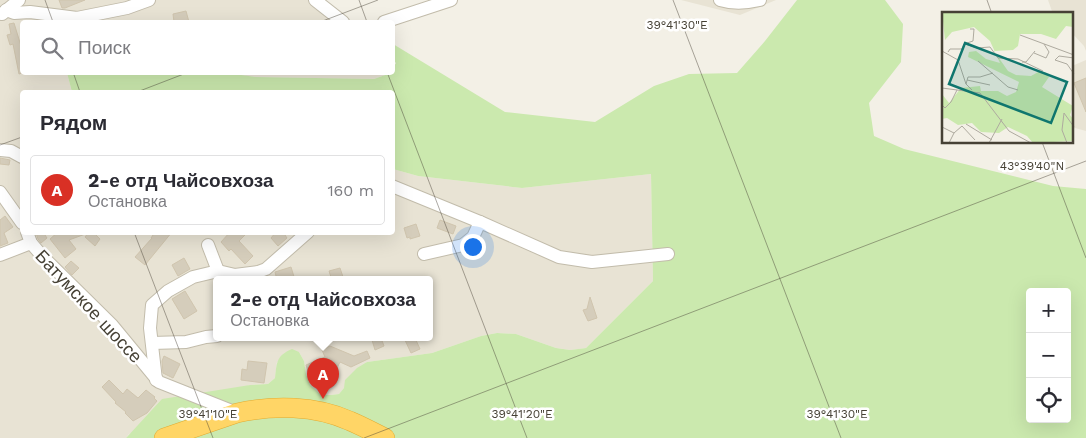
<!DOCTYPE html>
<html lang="ru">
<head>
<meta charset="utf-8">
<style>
	:root { --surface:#fff; --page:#f7f7f7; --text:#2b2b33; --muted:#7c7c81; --line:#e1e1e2; --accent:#d93025 }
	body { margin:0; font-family:"Work Sans",sans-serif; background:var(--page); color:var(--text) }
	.controls { position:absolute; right:15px; bottom:15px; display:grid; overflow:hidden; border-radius:5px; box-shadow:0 5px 20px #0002 }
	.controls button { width:45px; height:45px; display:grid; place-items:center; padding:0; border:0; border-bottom:1px solid var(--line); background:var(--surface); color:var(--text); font:25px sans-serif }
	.you { position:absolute; left:472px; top:246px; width:18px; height:18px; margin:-12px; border:4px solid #fff; border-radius:50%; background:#1a73e8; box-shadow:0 0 0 8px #1a73e833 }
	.badge { display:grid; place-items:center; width:32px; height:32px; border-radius:50%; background:var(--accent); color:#fff; font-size:16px; font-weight:700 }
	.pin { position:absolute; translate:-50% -41px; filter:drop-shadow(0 1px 2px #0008) }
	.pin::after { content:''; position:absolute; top:26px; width:18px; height:15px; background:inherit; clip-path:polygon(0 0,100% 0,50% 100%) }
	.popup { position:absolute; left:213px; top:276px; width:220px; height:65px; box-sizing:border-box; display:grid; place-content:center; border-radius:5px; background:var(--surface); filter:drop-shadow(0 1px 4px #0005); font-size:16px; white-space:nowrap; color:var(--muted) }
	.popup b { font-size:19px; color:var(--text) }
	.popup::after { content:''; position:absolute; left:50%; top:100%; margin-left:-10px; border:10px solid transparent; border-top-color:var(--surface) }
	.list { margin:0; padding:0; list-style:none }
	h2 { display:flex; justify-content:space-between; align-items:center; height:65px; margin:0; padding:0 20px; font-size:21px }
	h2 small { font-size:16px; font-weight:400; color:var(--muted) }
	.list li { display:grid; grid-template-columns:32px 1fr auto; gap:15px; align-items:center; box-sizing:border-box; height:70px; margin:0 10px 10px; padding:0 10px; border:1px solid var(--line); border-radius:5px }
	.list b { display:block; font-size:19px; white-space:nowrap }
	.list p { margin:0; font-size:16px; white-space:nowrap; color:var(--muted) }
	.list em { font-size:16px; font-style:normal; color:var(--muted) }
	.icon { flex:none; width:28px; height:28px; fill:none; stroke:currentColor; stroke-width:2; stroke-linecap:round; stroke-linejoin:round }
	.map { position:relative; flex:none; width:1086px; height:438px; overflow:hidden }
	.search { position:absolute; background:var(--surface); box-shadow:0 5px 20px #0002; left:20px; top:20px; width:375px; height:55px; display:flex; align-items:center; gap:12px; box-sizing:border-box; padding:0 18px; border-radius:5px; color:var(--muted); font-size:19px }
	.panel { position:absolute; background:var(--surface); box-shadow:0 5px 20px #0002; left:20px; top:90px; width:375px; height:145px; border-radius:5px }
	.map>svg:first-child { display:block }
	.residential { fill:#e8e3d4; fill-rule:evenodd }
	.green { fill:#cbe9ae; fill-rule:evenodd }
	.building { fill:#d5cdbb; stroke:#d0c5ae }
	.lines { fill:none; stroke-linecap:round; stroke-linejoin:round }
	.minor-casing { stroke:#c2bcab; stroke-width:14 }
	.highway-casing { stroke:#e1ab32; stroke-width:20 }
	.minor { stroke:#fff; stroke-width:12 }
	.highway { stroke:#ffd566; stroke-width:19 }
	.ticks { fill:none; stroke:#464135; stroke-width:1; stroke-opacity:0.45 }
	.labels { text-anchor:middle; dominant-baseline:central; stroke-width:5; stroke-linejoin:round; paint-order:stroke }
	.street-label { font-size:18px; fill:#464135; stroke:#fff }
	.inset-road { fill:none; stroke:#aeaa9f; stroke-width:1 }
	.view { fill:#0f766e; fill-opacity:0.15; stroke:#0f766e; stroke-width:2.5 }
	.inset-edge { fill:none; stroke:#464135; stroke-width:2.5 }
	.ticks-label { font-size:12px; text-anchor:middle; fill:#464135; stroke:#fff; stroke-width:5; stroke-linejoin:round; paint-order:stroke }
</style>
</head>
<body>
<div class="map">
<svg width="1086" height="438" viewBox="0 0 1086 438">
	<rect width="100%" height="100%" fill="#f3f0e6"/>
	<g class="residential">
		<path d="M0 0H323L349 22H22V72L67 73 72 92H22V232H392L393 169 418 176 522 188 651 174 653 281 586 348 570 350 556 348 516 334 497 333 481 336 432 353 367 362 339 394 331 395H321L310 385 306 374 304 361 299 352 277 362 275 378 268 384 250 385 129 434 126 438H0ZM217 280H429V338H217Z"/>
		<polygon points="681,0 776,0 740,15"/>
		<polygon points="1048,0 1086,0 1086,51 1084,46 1072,33 1072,14 1053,14"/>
		<polygon points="1086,60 1086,131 1075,128 1072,130 1072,66"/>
		<polygon points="219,73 389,73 388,74 374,79 256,77"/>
	</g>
	<path class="green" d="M797 0H885L903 24 901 62 869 103 874 136 904 149 1053 186 1086 189V438H126L162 399 250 385 268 384 275 378C277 362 276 356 292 349L299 352 304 361 306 374 310 385 321 395H331L339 394 344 388 345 380 357 368 367 362 432 353 481 336 497 333 516 334 556 348 570 350 586 348 653 281 651 174 522 188 418 176 393 169 392 92H72L67 73 219 72 256 77 374 79 388 74 389 73 392 72 393 68 396 63 393 60V44L505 112 595 122 654 86 689 74 737 73 765 41ZM1030 292H1067V419H1030Z"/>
	<g class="building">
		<polygon points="59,0 85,0 65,8 62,8"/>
		<polygon points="186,11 189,22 174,22 173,14"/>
		<polygon points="14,23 21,46 22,46 22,73 19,74 13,44 10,45 7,35 11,34 9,24"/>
		<polygon points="1086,78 1086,112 1074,83"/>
		<polygon points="0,158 10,160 9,165 0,164"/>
		<polygon points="5,216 13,227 4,233 8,243 0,246 0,220"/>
		<polygon points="440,220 456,226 453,234 437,228"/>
		<polygon points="416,224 420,236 410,239 410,237 407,238 404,228"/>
		<polygon points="37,232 43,232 47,238 41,243 38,239 36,233"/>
		<polygon points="58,232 88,232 88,233 69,240 76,249 65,258 50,239"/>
		<polygon points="89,232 93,232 100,239 95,246 85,237"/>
		<polygon points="155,232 172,232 145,265 135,257 152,238 151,238"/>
		<polygon points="230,232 248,232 239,241 253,256 245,264 231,249 229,251 221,242"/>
		<polygon points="276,232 283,232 287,238 278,246 271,238"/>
		<polygon points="184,258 190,269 178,276 172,265"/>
		<polygon points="71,261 79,268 72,275 65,267"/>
		<polygon points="291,267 295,280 277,280 275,272"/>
		<polygon points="340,268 344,280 332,280 329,271"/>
		<polygon points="185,291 197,311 184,319 172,299"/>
		<polygon points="590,297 597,318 588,321 583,310 587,309"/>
		<polygon points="379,338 381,338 384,346 375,350 372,340"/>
		<polygon points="404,338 415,338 420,349 411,353"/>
		<polygon points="330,346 354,356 367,351 370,358 351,367 340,362 329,384 312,383 306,365 325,357 322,350"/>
		<polygon points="164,356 180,364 173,378 163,373 162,361"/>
		<polygon points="248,361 267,363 264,383 241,380 242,369 247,370"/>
		<polygon points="109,380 123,394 127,389 138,398 146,390 155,397 154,398 157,401 147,413 133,421 125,413 126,412 115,403 116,402 102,387"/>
	</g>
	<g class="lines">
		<defs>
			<g id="minor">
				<polyline points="315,0 343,22"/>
				<path d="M720 0C733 4 747 3 760 0"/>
				<polyline points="6,10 14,13 30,12 77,18 127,8 149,0"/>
				<polyline points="2,14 19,0"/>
				<polyline points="384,22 451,0"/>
				<polyline points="0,150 11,151 22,157"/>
				<polyline points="392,186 480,222 559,257 592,262 668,254"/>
				<polyline points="0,192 22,223"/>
				<polyline points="27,232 31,243 43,257 112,325 159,382 237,413"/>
				<polyline points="208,245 218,271"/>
				<polyline points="424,254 463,245 473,237 480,222"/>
				<polyline points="0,255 31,243"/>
				<polyline points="152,343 186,342 206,337 217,336"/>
				<polyline points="156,380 150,328 152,305 168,291 193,277 218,271 235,275 258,272 266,269 308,232"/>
			</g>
			<path id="highway" d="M164 438 237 413C273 405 315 405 350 421 362 426 373 432 385 438"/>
		</defs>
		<use href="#minor" class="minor-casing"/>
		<use href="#highway" class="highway-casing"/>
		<use href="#minor" class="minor"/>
		<use href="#highway" class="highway"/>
	</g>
	<path class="ticks" d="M45 0 53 22M359 0 367 22M673 0 841 438M987 0 992 14M320 22 378 0M73 72 80 92M387 72 527 438M137 92 189 72M1042 142 1086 258M0 145 22 137M134 232 213 438M364 438 1086 161"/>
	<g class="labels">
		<g class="street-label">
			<text transform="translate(89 306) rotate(47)">Батумское шоссе</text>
		</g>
	</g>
	<g transform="translate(942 12)">
		<rect width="131" height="131" fill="#f3f0e6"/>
		<path d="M0 0H131V15L124 14 114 27 99 22H78L76 34 71 38 52 39 66 59 74 63 89 64 98 59 105 61 107 65 100 75 131 94 128 103 131 107V129L91 131 85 124 66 115 57 121 39 120 30 111 16 113 5 106 0 107V82L7 91 19 76 38 74 39 79H56L65 84 74 80 77 70 26 45 27 40 34 39 44 47 58 51 48 29 32 15 10 20 3 28Z" fill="#cbe9ae"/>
		<path class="inset-road" d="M78 23 132 43M23 32 35 36 48 35 56 46 76 47 101 59M0 39 16 48 24 72 30 78M6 40 8 37H20L22 32 31 29 32 17H28M92 41 104 46 107 40 102 32M132 46 117 44 113 48 125 52 132 62M36 49 66 75 76 78M80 50H84L93 39M25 68 48 73M24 72 26 65H38L51 61M0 76 38 81 67 119 89 131M0 93 3 96 9 90 15 78M24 112 50 128M0 115 12 121 7 131M12 121 20 114 33 128M47 131 60 107M125 131 120 118 122 101 132 115"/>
		<path class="view" d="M23 31 125 70 109 111 7 72Z"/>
		<rect width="131" height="131" class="inset-edge"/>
	</g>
	<g class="ticks-label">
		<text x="677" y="29">39°41'30"E</text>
		<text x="1032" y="170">43°39'40"N</text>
		<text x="208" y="418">39°41'10"E</text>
		<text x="522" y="418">39°41'20"E</text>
		<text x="837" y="418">39°41'30"E</text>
	</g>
</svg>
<div class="controls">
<button>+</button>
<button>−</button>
<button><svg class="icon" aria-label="locate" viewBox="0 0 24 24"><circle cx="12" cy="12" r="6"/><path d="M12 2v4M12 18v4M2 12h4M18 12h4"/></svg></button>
</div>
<div class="you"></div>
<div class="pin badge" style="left:323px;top:399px">A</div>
<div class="popup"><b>2-е отд Чайсовхоза</b>Остановка</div>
<div class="search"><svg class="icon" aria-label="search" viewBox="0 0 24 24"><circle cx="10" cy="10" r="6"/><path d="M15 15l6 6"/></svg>Поиск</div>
<section class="panel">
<h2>Рядом<small></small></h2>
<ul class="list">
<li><span class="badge">A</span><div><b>2-е отд Чайсовхоза</b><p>Остановка</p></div><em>160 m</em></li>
</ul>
</section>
</div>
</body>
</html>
